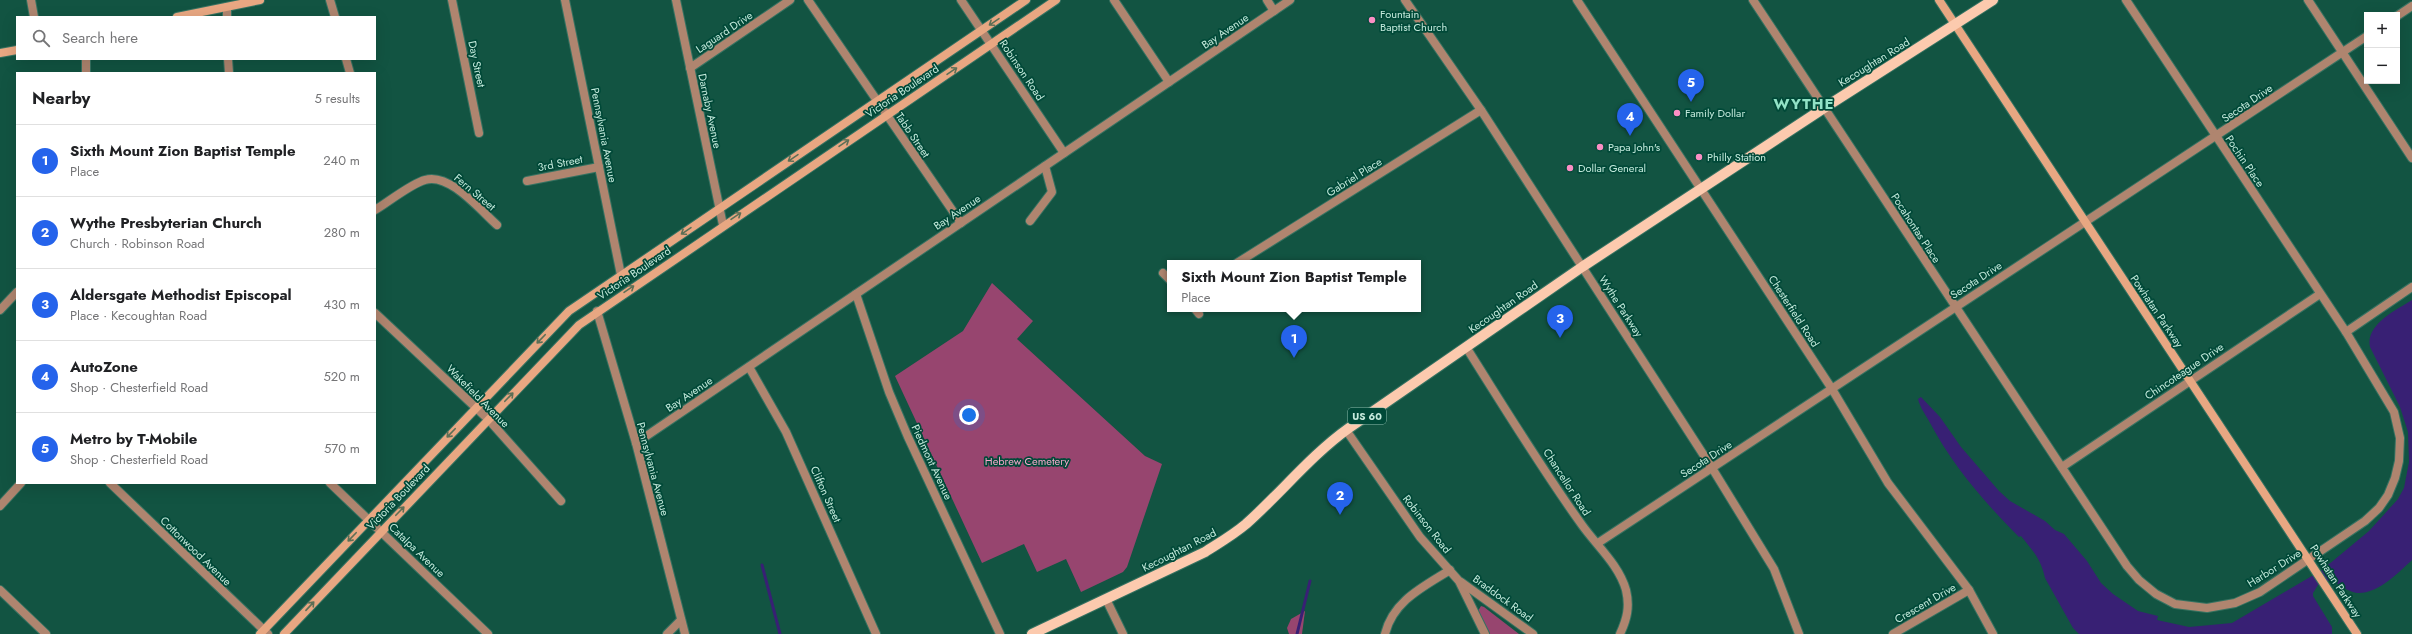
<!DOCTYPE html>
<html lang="en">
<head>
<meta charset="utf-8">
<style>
	:root { --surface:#fff; --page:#f6f6f6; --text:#202124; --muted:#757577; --line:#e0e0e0; --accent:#2563eb }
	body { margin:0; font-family:Jost,sans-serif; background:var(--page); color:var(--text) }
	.controls { position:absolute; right:12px; top:12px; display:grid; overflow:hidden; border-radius:0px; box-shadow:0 4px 16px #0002 }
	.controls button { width:36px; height:36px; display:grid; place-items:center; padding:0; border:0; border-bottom:1px solid var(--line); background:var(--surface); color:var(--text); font:20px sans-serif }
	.you { position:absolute; left:969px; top:415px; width:14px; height:14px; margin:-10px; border:3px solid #fff; border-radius:50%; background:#1a73e8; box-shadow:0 0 0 6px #1a73e833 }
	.badge { display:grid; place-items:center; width:26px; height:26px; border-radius:50%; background:var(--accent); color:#fff; font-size:13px; font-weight:700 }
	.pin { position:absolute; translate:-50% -33px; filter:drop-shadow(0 1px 2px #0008) }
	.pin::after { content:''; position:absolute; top:21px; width:14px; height:12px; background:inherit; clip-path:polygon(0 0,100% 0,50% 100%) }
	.popup { position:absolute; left:1167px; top:260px; width:254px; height:52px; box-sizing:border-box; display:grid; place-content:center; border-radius:0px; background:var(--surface); filter:drop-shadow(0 1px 3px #0005); font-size:13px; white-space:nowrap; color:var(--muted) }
	.popup b { font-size:15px; color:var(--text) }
	.popup::after { content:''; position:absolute; left:50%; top:100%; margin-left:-8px; border:8px solid transparent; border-top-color:var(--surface) }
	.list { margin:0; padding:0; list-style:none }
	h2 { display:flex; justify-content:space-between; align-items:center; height:52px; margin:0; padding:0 16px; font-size:17px }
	h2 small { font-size:13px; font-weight:400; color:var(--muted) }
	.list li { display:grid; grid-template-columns:26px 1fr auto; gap:12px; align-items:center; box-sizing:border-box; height:72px; padding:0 16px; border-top:1px solid var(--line) }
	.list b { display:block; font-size:15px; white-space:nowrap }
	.list p { margin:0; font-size:13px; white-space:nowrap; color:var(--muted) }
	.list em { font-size:13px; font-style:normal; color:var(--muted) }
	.icon { flex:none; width:22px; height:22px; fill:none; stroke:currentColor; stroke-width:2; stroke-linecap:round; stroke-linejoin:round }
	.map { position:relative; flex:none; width:2412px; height:634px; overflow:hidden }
	.search { position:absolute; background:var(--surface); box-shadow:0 4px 16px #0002; left:16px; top:16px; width:360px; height:44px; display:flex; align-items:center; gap:10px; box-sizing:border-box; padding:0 14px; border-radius:0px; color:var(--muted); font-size:15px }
	.panel { position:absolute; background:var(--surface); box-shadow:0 4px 16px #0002; left:16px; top:72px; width:360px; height:412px; border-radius:0px }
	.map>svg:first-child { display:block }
	.green { fill:#97456f }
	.water { fill:#382074 }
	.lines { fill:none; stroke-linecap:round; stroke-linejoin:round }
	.stream { stroke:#382074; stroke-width:3 }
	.street-casing { stroke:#367261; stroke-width:10 }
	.secondary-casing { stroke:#367261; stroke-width:10 }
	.primary-casing { stroke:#367261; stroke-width:12 }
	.street { stroke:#af856f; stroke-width:8 }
	.secondary { stroke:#e8a782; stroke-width:8 }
	.primary { stroke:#fccaae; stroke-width:10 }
	.oneway { stroke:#5d6f56 }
	.poi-dot { fill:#fb8fc4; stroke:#004938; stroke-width:1.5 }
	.labels { text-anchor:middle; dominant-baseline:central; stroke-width:3.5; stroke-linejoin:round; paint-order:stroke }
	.shield { fill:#004938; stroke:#89baab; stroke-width:1 }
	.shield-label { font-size:10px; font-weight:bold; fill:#c4eadc }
	.poi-label { font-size:11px; fill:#c4eadc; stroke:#004938; text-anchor:start }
	.street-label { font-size:11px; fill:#c4eadc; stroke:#004938 }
	.park-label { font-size:11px; fill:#f4a9cb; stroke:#004938 }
	.district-label { font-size:15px; font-weight:bold; letter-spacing:1px; fill:#92e2c6; stroke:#004938 }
</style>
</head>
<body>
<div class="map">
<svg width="2412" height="634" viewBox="0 0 2412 634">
	<rect width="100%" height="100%" fill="#125442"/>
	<g class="green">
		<polygon points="992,283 1033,321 1017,339 1145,456 1162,464 1127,567 1123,572 1081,592 1066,559 1037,572 1024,544 982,563 895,376 963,331"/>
		<polygon points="1481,606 1484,607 1519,634 1490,634 1478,611"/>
		<polygon points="1305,611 1302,634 1289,634 1287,628 1291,619"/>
	</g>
	<path class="water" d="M2412 300V560C2398 573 2378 594 2357 593 2348 592 2339 584 2331 580L2318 585 2313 593V596L2332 627V634H2079L2073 628 2045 578C2041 559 2033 551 2021 536L2019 537C1985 503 1952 465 1929 421 1925 414 1920 407 1918 399L1921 397 1940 417 1961 447 1999 491 2010 501 2045 521 2055 530 2064 534 2087 561 2101 583 2113 594 2138 611 2158 616 2157 620 2189 627 2232 623 2322 570 2369 531 2398 499 2404 488 2409 462 2408 432 2400 407 2370 347C2365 325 2396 310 2412 300Z"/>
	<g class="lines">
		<g class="stream">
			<polyline points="762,565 780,634"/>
			<polyline points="1297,634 1310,581"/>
		</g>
		<defs>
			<g id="street">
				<polyline points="31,0 34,17"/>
				<polyline points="330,0 335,17"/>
				<polyline points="452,0 479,133"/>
				<polyline points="565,0 621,275"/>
				<polyline points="676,0 723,225"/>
				<polyline points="808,0 961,223"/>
				<polyline points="961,0 1064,153"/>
				<polyline points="1114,0 1169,82"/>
				<polyline points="1267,0 1274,11"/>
				<polyline points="1405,0 1481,110 1712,468 1774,569 1799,634"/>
				<polyline points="1577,0 1832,389 1888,483 1969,590 1993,634"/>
				<polyline points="1753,0 2127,566 2139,580 2156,594 2175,604 2207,608 2235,603 2260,592 2365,521 2379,508 2388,495 2395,478 2399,461 2400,438 2394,412 2346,332 2126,0"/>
				<polyline points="2308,0 2412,158"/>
				<polyline points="227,7 227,17"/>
				<polyline points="2397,16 2412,6"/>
				<polyline points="86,59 86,73"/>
				<polyline points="228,59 229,73"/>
				<polyline points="346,59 350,73"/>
				<polyline points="690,68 790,0"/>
				<polyline points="527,181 599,167"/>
				<path d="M375 210C387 203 412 183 425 180 449 172 480 210 497 225"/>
				<polyline points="1030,221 1052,192 1045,166"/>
				<polyline points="1237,263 1481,110"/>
				<polyline points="1163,273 1170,280"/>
				<polyline points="856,294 889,392 908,437 1000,634"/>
				<polyline points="1195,309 1199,314"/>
				<polyline points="0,310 17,292"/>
				<polyline points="597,311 636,443 685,634"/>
				<polyline points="375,313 488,419 561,501"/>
				<polyline points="2346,332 2412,287"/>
				<path d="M1466 347C1504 407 1541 468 1582 525 1597 546 1619 565 1626 590 1630 607 1627 619 1620 634"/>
				<polyline points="749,367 786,432 876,634"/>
				<polyline points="1346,430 1420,537 1459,581 1485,634"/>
				<polyline points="636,443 1290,0"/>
				<polyline points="2062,467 2320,294"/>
				<polyline points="110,483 268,634"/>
				<polyline points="330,483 488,634"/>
				<polyline points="0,506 21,483"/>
				<polyline points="1598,543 2367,36"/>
				<polyline points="1461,582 1533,634"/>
				<polyline points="0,590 46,634"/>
				<polyline points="1106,599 1123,634"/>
				<polyline points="667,634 681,620"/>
				<path d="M1385 634C1393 601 1423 587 1450 570"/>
				<polyline points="1893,634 1969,590"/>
			</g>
			<g id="secondary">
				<polyline points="1939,0 2357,634"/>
				<polyline points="177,17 260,0"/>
				<polyline points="0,53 17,50"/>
				<polyline points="260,634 569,311 1026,0"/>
				<polyline points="284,634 579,325 1056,0"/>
			</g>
			<path id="primary" d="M1032 634 1205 552C1219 543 1233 535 1246 524 1281 493 1311 455 1349 428L1582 267 1824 108 1993 0"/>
		</defs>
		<use href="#street" class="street-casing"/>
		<use href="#secondary" class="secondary-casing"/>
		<use href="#primary" class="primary-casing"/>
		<use href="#street" class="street"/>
		<use href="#secondary" class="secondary"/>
		<use href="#primary" class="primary"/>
	</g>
	<defs><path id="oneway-shaft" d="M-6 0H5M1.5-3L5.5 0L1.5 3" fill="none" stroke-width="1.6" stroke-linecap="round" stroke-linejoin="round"/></defs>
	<g class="oneway">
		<use href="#oneway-shaft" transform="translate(994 22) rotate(146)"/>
		<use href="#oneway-shaft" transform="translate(952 71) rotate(-34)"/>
		<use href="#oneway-shaft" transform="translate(844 143) rotate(-34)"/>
		<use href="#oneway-shaft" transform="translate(793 158) rotate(146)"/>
		<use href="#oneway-shaft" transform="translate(736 216) rotate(-34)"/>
		<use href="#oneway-shaft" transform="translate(686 231) rotate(146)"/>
		<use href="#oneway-shaft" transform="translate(629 289) rotate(-34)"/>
		<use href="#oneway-shaft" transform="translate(541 339) rotate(134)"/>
		<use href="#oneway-shaft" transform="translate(509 397) rotate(-46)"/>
		<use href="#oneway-shaft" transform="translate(451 433) rotate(134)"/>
		<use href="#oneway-shaft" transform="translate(400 511) rotate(-46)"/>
		<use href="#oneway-shaft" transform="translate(352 537) rotate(134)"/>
		<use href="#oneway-shaft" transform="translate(310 606) rotate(-47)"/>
	</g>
	<g class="poi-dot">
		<circle cx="1372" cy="20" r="4"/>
		<circle cx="1677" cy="113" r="4"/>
		<circle cx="1600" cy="147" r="4"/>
		<circle cx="1699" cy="157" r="4"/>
		<circle cx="1570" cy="168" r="4"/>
	</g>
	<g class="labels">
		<rect class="shield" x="1348" y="408" width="38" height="16" rx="3"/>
		<g class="shield-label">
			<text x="1367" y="416">US 60</text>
		</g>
		<g class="poi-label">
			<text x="1380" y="14">Fountain<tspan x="1380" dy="13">Baptist Church</tspan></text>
			<text x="1685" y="113">Family Dollar</text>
			<text x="1608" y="147">Papa John's</text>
			<text x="1707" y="157">Philly Station</text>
			<text x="1578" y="168">Dollar General</text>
		</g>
		<g class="street-label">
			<text transform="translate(1225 31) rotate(-34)">Bay Avenue</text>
			<text transform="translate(724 32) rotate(-34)">Laguard Drive</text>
			<text transform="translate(1874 62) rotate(-32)">Kecoughtan Road</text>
			<text transform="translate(477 64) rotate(78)">Day Street</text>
			<text transform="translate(1022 70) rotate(56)">Robinson Road</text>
			<text transform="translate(902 91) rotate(-34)">Victoria Boulevard</text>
			<text transform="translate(2247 103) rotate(-34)">Secota Drive</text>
			<text transform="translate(710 111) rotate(78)">Darnaby Avenue</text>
			<text transform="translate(604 135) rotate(79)">Pennsylvania Avenue</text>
			<text transform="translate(913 135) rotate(56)">Tabb Street</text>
			<text transform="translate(2245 161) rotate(56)">Pochin Place</text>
			<text transform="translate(560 163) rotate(-11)">3rd Street</text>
			<text transform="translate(1354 177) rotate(-32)">Gabriel Place</text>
			<text transform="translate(475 192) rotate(40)">Fern Street</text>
			<text transform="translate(957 212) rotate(-34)">Bay Avenue</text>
			<text transform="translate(1916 228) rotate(57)">Pocahontas Place</text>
			<text transform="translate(634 273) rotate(-34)">Victoria Boulevard</text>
			<text transform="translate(1976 280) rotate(-33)">Secota Drive</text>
			<text transform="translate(1621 306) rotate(57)">Wythe Parkway</text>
			<text transform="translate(1503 307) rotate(-35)">Kecoughtan Road</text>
			<text transform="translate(1794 311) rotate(57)">Chesterfield Road</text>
			<text transform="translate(2157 311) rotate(56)">Powhatan Parkway</text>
			<text transform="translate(2184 371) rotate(-34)">Chincoteague Drive</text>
			<text transform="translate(689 394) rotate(-34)">Bay Avenue</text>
			<text transform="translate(478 396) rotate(45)">Wakefield Avenue</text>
			<text transform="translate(1706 459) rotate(-33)">Secota Drive</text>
			<text transform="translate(932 462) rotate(65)">Piedmont Avenue</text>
			<text transform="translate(653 469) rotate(75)">Pennsylvania Avenue</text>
			<text transform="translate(1567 482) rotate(57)">Chancellor Road</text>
			<text transform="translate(826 494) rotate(66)">Clifton Street</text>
			<text transform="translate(398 497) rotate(-46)">Victoria Boulevard</text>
			<text transform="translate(1427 524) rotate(52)">Robinson Road</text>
			<text transform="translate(417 550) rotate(44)">Catalpa Avenue</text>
			<text transform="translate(1179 550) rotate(-27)">Kecoughtan Road</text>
			<text transform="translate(196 551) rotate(44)">Cottonwood Avenue</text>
			<text transform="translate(2274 568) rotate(-32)">Harbor Drive</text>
			<text transform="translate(2336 581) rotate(57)">Powhatan Parkway</text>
			<text transform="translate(1503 598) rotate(36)">Braddock Road</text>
			<text transform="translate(1925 603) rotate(-30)">Crescent Drive</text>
		</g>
		<g class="park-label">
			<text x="1027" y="461">Hebrew Cemetery</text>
		</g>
		<g class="district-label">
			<text x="1804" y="104">WYTHE</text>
		</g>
	</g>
</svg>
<div class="controls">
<button>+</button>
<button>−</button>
</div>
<div class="you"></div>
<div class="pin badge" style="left:1294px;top:358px">1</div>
<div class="popup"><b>Sixth Mount Zion Baptist Temple</b>Place</div>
<div class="pin badge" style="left:1340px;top:515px">2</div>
<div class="pin badge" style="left:1560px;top:338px">3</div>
<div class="pin badge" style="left:1630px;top:136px">4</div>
<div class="pin badge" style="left:1691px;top:102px">5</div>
<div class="search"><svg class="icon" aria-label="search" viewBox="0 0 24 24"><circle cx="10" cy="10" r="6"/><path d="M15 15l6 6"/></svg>Search here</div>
<section class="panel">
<h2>Nearby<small>5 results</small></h2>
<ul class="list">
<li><span class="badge">1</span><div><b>Sixth Mount Zion Baptist Temple</b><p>Place</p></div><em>240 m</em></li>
<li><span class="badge">2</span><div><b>Wythe Presbyterian Church</b><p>Church · Robinson Road</p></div><em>280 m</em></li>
<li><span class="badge">3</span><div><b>Aldersgate Methodist Episcopal</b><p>Place · Kecoughtan Road</p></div><em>430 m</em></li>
<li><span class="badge">4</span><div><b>AutoZone</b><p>Shop · Chesterfield Road</p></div><em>520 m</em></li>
<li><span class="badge">5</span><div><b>Metro by T-Mobile</b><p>Shop · Chesterfield Road</p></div><em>570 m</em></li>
</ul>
</section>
</div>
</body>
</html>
